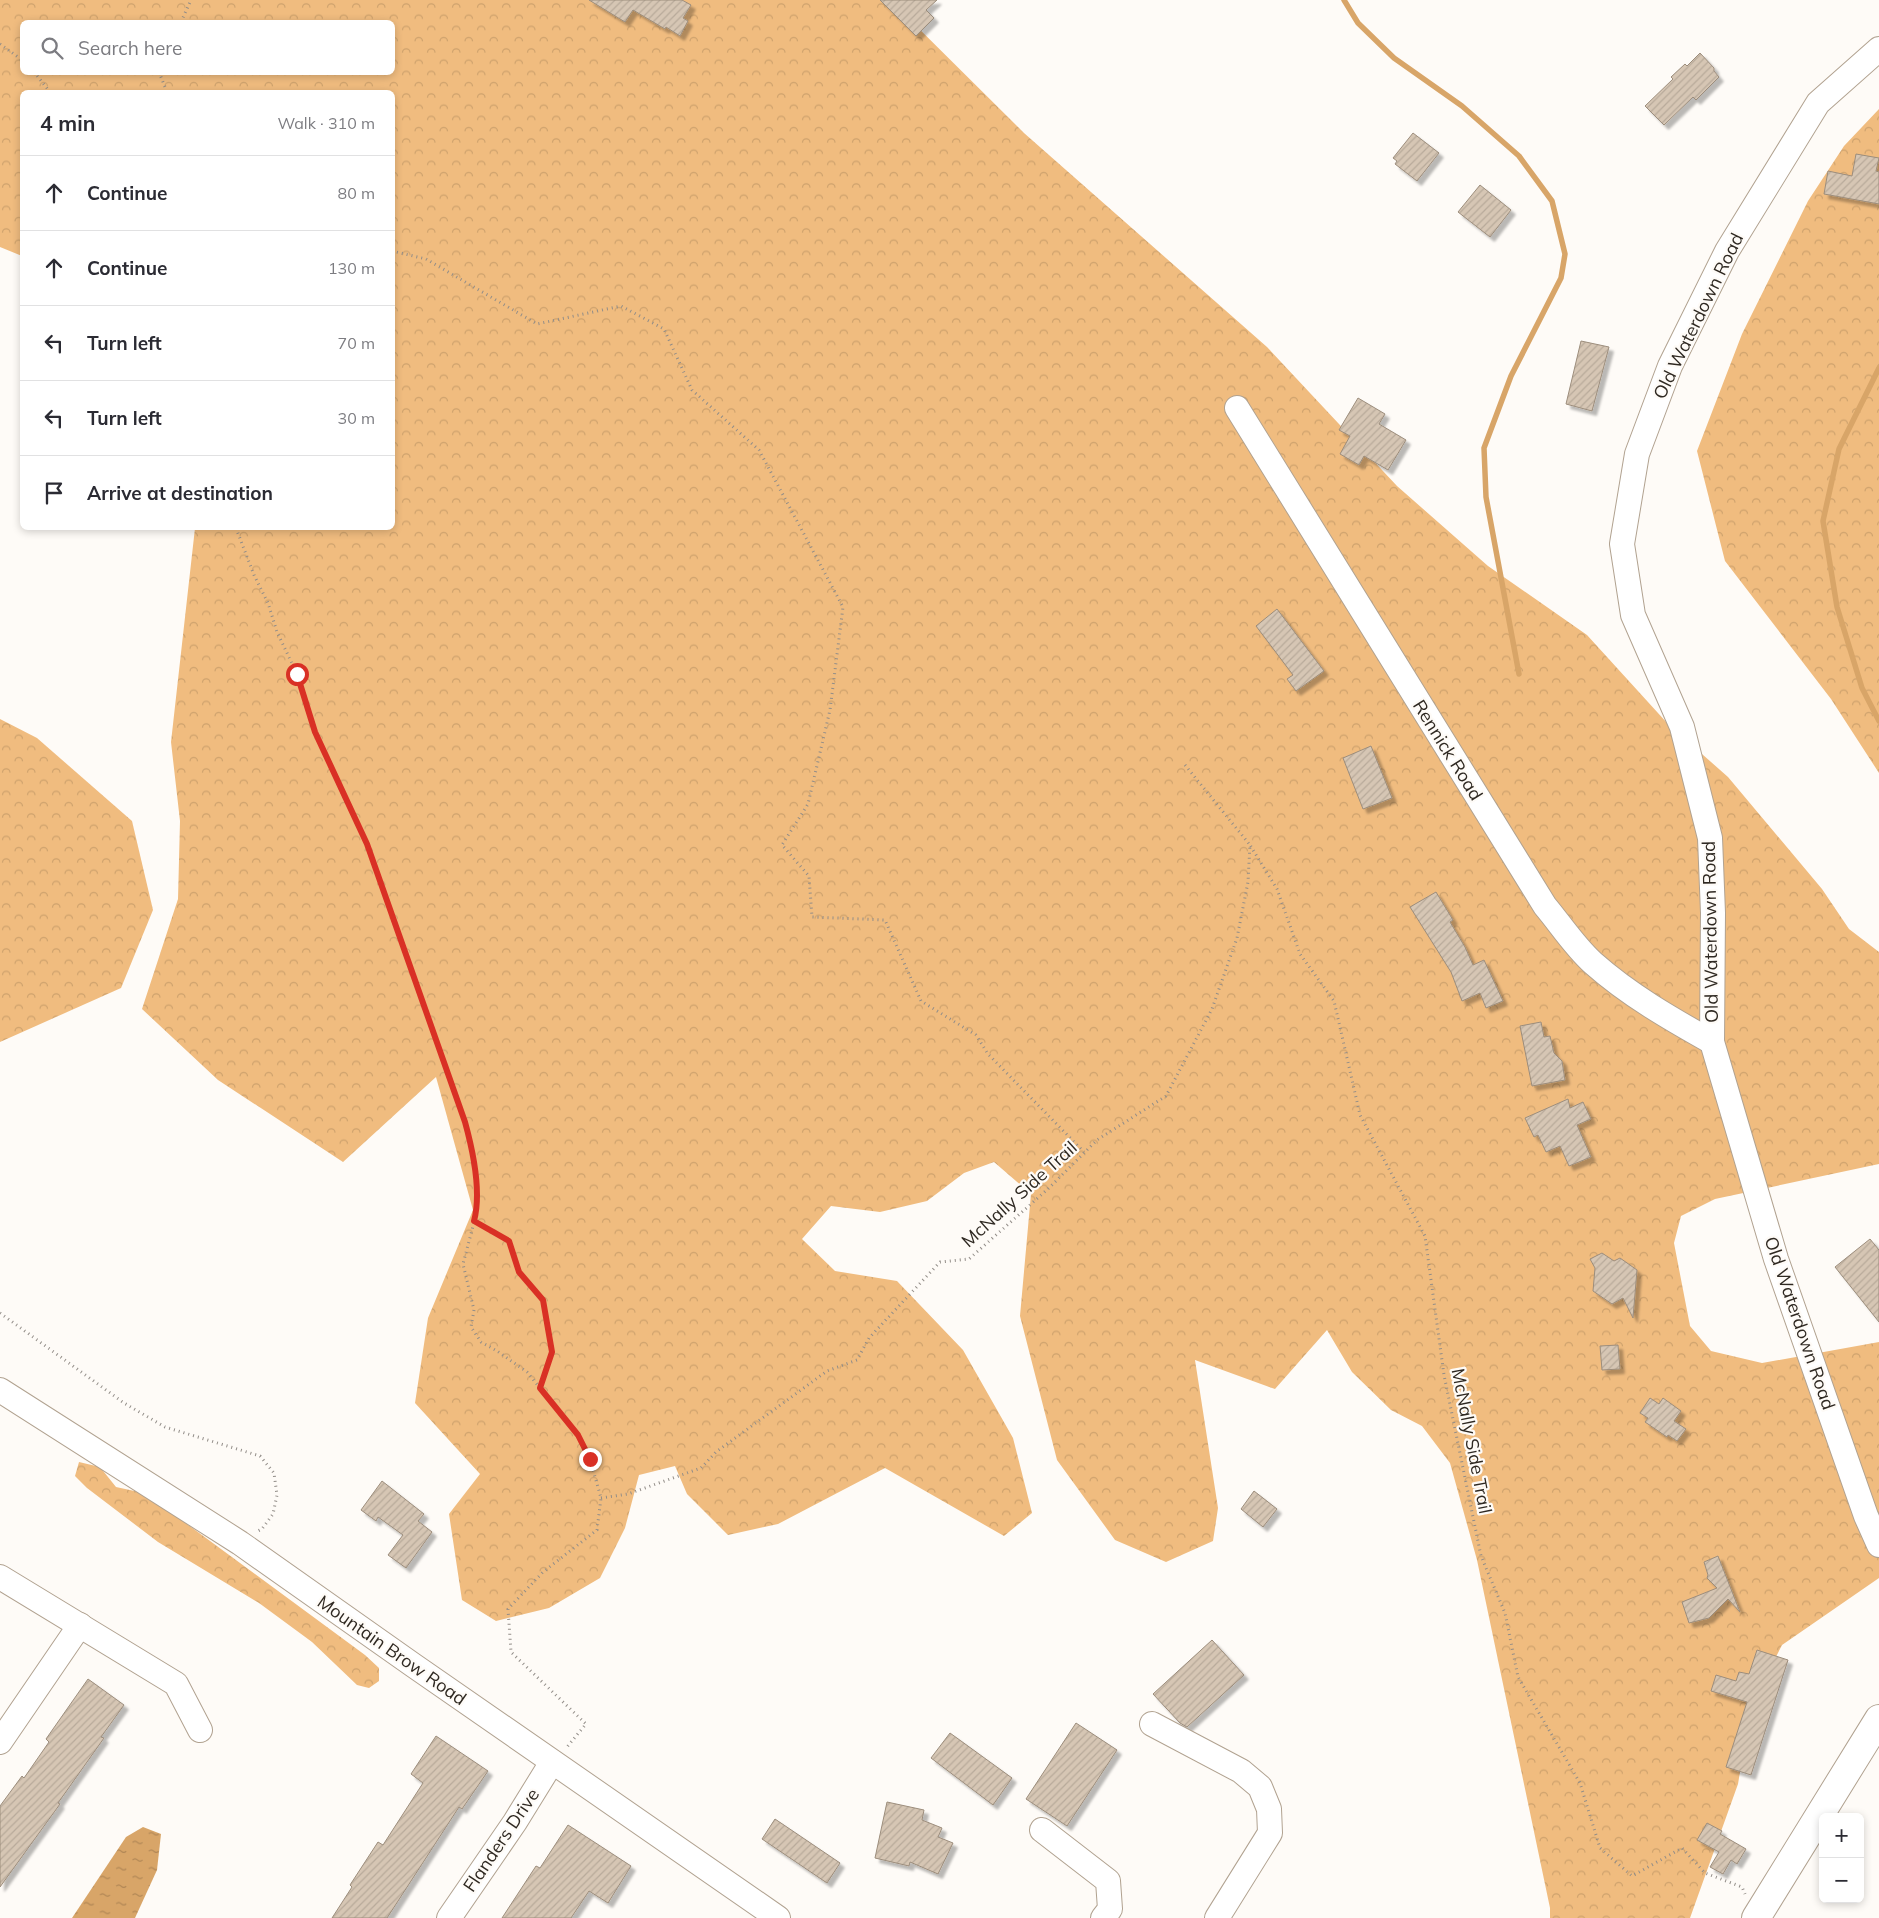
<!DOCTYPE html>
<html lang="en">
<head>
<meta charset="utf-8">
<style>
	:root { --surface:#fff; --page:#f2f2f3; --text:#2b2b33; --muted:#7c7c81; --line:#e1e1e2 }
	body { margin:0; font-family:Mulish,sans-serif; background:var(--page); color:var(--text) }
	.controls { position:absolute; right:15px; bottom:15px; display:grid; overflow:hidden; border-radius:8px; box-shadow:0 2px 8px #0003 }
	.controls button { width:45px; height:45px; display:grid; place-items:center; padding:0; border:0; border-bottom:1px solid var(--line); background:var(--surface); color:var(--text); font:25px sans-serif }
	.stop { position:absolute; width:15px; height:15px; margin:-11px; border:4px solid #d93025; border-radius:50%; background:#fff }
	.stop.end { background:#d93025; border-color:#fff; box-shadow:0 1px 5px #0008 }
	.list { margin:0; padding:0; list-style:none }
	h2 { display:flex; justify-content:space-between; align-items:center; height:65px; margin:0; padding:0 20px; font-size:21px }
	h2 small { font-size:16px; font-weight:400; color:var(--muted) }
	.list li { display:grid; grid-template-columns:32px 1fr auto; gap:15px; align-items:center; box-sizing:border-box; height:75px; padding:0 20px; border-top:1px solid var(--line) }
	.list b { display:block; font-size:19px; white-space:nowrap }
	.list em { font-size:16px; font-style:normal; color:var(--muted) }
	.icon { flex:none; width:28px; height:28px; fill:none; stroke:currentColor; stroke-width:2; stroke-linecap:round; stroke-linejoin:round }
	.map { position:relative; flex:none; width:1879px; height:1918px; overflow:hidden }
	.search { position:absolute; background:var(--surface); box-shadow:0 2px 8px #0003; left:20px; top:20px; width:375px; height:55px; display:flex; align-items:center; gap:12px; box-sizing:border-box; padding:0 18px; border-radius:8px; color:var(--muted); font-size:19px }
	.panel { position:absolute; background:var(--surface); box-shadow:0 2px 8px #0003; left:20px; top:90px; width:375px; height:440px; border-radius:8px }
	.map>svg:first-child { display:block }
	.forest { fill:url(#forest-crowns); fill-rule:evenodd }
	.water { fill:url(#water-ripples) }
	.lines { fill:none; stroke-linecap:round; stroke-linejoin:round }
	.stream { stroke:#d8a568; stroke-width:5.5 }
	.building { fill:url(#building-hatch); stroke:#9c8d7c; filter:url(#shadow) }
	.minor-casing { stroke:#b1a290; stroke-width:26 }
	.major-casing { stroke:#b1a290; stroke-width:30 }
	.path { stroke:#928d88; stroke-width:3; stroke-dasharray:1 4; stroke-linecap:butt }
	.minor { stroke:#fff; stroke-width:24 }
	.major { stroke:#fff; stroke-width:28 }
	.route { stroke:#d93025; stroke-width:6 }
	.labels { text-anchor:middle; dominant-baseline:central; stroke-width:4.5; stroke-linejoin:round; paint-order:stroke }
	.street-label { font-size:18px; fill:#2f2922; stroke:#fefbf7 }
</style>
</head>
<body>
<div class="map">
<svg width="1879" height="1918" viewBox="0 0 1879 1918">
	<defs>
		<pattern id="forest-crowns" width="20" height="18" patternUnits="userSpaceOnUse" patternTransform="scale(1.25)"><rect width="20" height="18" fill="#f0bc7f"/><path d="M2 6a3 3 0 1 1 6 0M12 15a3 3 0 1 1 6 0" fill="none" stroke="#cea26d"/></pattern>
		<pattern id="water-ripples" width="26" height="14" patternUnits="userSpaceOnUse" patternTransform="scale(1.25)"><rect width="26" height="14" fill="#d8a568"/><path d="M2 4q2-2 4 0t4 0M15 11q2-2 4 0t4 0" fill="none" stroke="#b08655"/></pattern>
		<pattern id="building-hatch" width="6" height="6" patternUnits="userSpaceOnUse" patternTransform="scale(1.25)"><rect width="6" height="6" fill="#d6c6b4"/><path d="M-1 1l2-2M0 6l6-6M5 7l2-2" fill="none" stroke="#b8aa9a"/></pattern>
		<filter id="shadow"><feDropShadow dx="4.5" dy="4.5" stdDeviation="1" flood-color="#0004"/></filter>
	</defs>
	<rect width="100%" height="100%" fill="#fefbf7"/>
	<g class="forest">
		<path d="M0 0H890L1024 133 1267 347 1397 486 1488 566 1587 635 1668 724 1728 777 1822 889 1849 929 1879 952V1164L1715 1199 1681 1216 1674 1243 1690 1326 1711 1351 1762 1363 1879 1342V1578L1782 1645 1751 1706 1738 1784 1690 1918H1550V1908L1477 1560 1450 1463 1422 1426 1391 1410 1352 1372 1327 1330 1275 1389 1195 1360 1218 1508 1213 1541 1166 1562 1115 1540 1057 1460 1020 1316 1031 1194 994 1162 964 1173 927 1201 880 1212 831 1206 802 1239 835 1271 897 1281 963 1350 1013 1438 1032 1513 1004 1536 885 1468 778 1524 728 1535 687 1494 675 1466 639 1475 625 1528 600 1578 549 1608 496 1621 462 1600 449 1514 480 1474 415 1403 428 1318 473 1210 436 1077 343 1162 218 1080 142 1009 178 899 180 821 171 742 195 528H392V92H22V256L0 247ZM22 22H392V72H22Z"/>
		<polygon points="1879,109 1879,773 1831,699 1725,561 1697,451 1742,334 1808,201 1844,146"/>
		<polygon points="0,719 37,738 132,821 153,910 121,988 0,1042"/>
		<polygon points="79,1462 100,1467 116,1487 139,1492 172,1513 365,1655 379,1668 379,1681 369,1688 357,1685 312,1642 259,1603 158,1542 87,1488 75,1476"/>
	</g>
	<polygon class="water" points="143,1827 161,1834 157,1870 135,1918 72,1918 126,1837"/>
	<g class="lines">
		<g class="stream">
			<polyline points="1344,0 1358,23 1394,58 1462,106 1519,156 1552,201 1565,254 1561,278 1511,376 1484,448 1486,497 1519,674"/>
			<polyline points="1879,368 1839,449 1823,521 1837,607 1862,688 1879,721"/>
		</g>
	</g>
	<g class="building">
		<polygon points="589,0 682,0 691,5 683,18 688,21 680,36 666,27 665,29 633,10 625,22"/>
		<polygon points="880,0 937,0 926,10 934,18 916,36"/>
		<polygon points="1700,53 1714,68 1714,71 1719,77 1696,100 1693,97 1664,125 1645,106 1673,79 1671,77 1685,64 1687,66"/>
		<polygon points="1413,133 1439,153 1417,181 1395,164 1397,161 1393,158"/>
		<polygon points="1856,154 1879,158 1876,171 1879,172 1879,204 1824,194 1828,171 1852,176"/>
		<polygon points="1480,185 1511,210 1490,237 1458,212"/>
		<polygon points="1581,341 1609,347 1592,411 1566,404"/>
		<polygon points="1358,398 1385,414 1379,424 1406,440 1388,470 1364,456 1359,465 1340,454 1350,436 1339,430"/>
		<polygon points="1277,609 1324,671 1296,691 1287,679 1293,675 1256,626"/>
		<polygon points="1371,746 1392,798 1363,809 1343,758"/>
		<polygon points="1436,892 1453,920 1450,922 1465,947 1473,965 1484,960 1503,1001 1486,1008 1480,993 1462,1001 1451,972 1410,907"/>
		<polygon points="1541,1022 1544,1037 1550,1036 1554,1053 1562,1061 1565,1080 1532,1086 1520,1026"/>
		<polygon points="1568,1099 1570,1108 1583,1102 1591,1119 1577,1125 1591,1157 1569,1166 1560,1146 1546,1152 1538,1135 1534,1137 1525,1118"/>
		<polygon points="1870,1239 1879,1250 1879,1322 1835,1267"/>
		<polygon points="1602,1253 1614,1261 1620,1258 1637,1270 1633,1318 1623,1298 1612,1304 1593,1291 1595,1268 1590,1259"/>
		<polygon points="1618,1345 1620,1369 1602,1370 1600,1346"/>
		<polygon points="1650,1398 1659,1404 1663,1398 1681,1411 1674,1421 1686,1429 1677,1441 1668,1435 1667,1437 1645,1422 1648,1418 1640,1413"/>
		<polygon points="382,1481 424,1514 418,1521 432,1532 406,1568 388,1555 403,1535 378,1517 376,1521 361,1510"/>
		<polygon points="1254,1491 1277,1509 1263,1527 1241,1509"/>
		<polygon points="1718,1556 1740,1612 1728,1599 1709,1618 1689,1623 1682,1602 1717,1588 1707,1578 1708,1575 1704,1562"/>
		<polygon points="1212,1640 1244,1675 1187,1727 1180,1723 1153,1694"/>
		<polygon points="1757,1650 1788,1660 1751,1775 1726,1767 1747,1702 1711,1691 1716,1675 1736,1681 1739,1672 1749,1674"/>
		<polygon points="88,1679 124,1705 101,1737 104,1738 58,1803 60,1804 0,1887 0,1806 22,1776 24,1778 49,1742 46,1739"/>
		<polygon points="1076,1723 1117,1750 1067,1826 1026,1799"/>
		<polygon points="950,1733 1012,1778 993,1805 931,1758"/>
		<polygon points="436,1736 488,1771 462,1809 459,1807 387,1918 332,1918 352,1887 350,1885 378,1842 383,1845 423,1783 411,1774"/>
		<polygon points="887,1802 924,1810 922,1820 942,1828 938,1837 953,1843 938,1874 910,1862 909,1866 875,1858"/>
		<polygon points="775,1819 840,1863 827,1883 762,1839"/>
		<polygon points="1707,1823 1722,1831 1720,1834 1746,1849 1737,1864 1731,1860 1723,1874 1710,1867 1719,1852 1697,1840"/>
		<polygon points="568,1825 631,1866 608,1903 589,1891 571,1918 502,1918 536,1866 540,1868"/>
	</g>
	<g class="lines">
		<defs>
			<g id="minor">
				<polyline points="1879,49 1818,103 1727,251 1670,366 1637,454 1622,544 1633,615 1682,727 1710,838 1713,913 1712,1042 1776,1259 1866,1516 1879,1545"/>
				<path d="M1237 408 1545 906C1561 925 1575 947 1593 963 1629 995 1671 1019 1712 1042"/>
				<polyline points="0,1390 240,1543 413,1665 778,1918"/>
				<polyline points="0,1577 176,1684 200,1730"/>
				<polyline points="1152,1724 1241,1771 1260,1787 1269,1809 1270,1833 1217,1918"/>
				<polyline points="0,1742 80,1625"/>
				<polyline points="1042,1830 1108,1881 1110,1909 1103,1918"/>
				<polyline points="449,1918 515,1822 552,1762"/>
			</g>
			<polyline id="major" points="1756,1918 1879,1719"/>
		</defs>
		<use href="#minor" class="minor-casing"/>
		<use href="#major" class="major-casing"/>
		<g class="path">
			<polyline points="181,22 191,0"/>
			<polyline points="0,44 22,60"/>
			<polyline points="34,72 50,92"/>
			<polyline points="159,72 167,92"/>
			<polyline points="392,251 426,259 537,324 621,306 664,329 692,390 759,450 843,607 830,710 808,804 782,845 809,876 812,917 885,920 921,1001 976,1035 988,1054 1084,1152"/>
			<polyline points="236,528 254,575 268,603 277,632 297,674 315,732 340,789 367,844 465,1122 474,1155 477,1211 463,1264 474,1310 471,1327 481,1342 497,1351 527,1372 578,1435 590,1459 601,1498 597,1530 543,1572 508,1609 511,1652 586,1724 567,1747"/>
			<polyline points="1185,765 1250,845"/>
			<polyline points="474,1221 509,1241 519,1272 543,1300 552,1352 540,1387"/>
			<polyline points="0,1313 124,1403 165,1427 260,1456 274,1473 277,1495 273,1514 262,1529 258,1531"/>
			<polyline points="601,1498 628,1494 701,1468 716,1452 827,1371 857,1360 869,1338 940,1262 969,1259 1049,1188 1097,1140 1166,1096 1212,1009 1237,938 1248,882 1250,845 1277,889 1300,954 1334,1001 1360,1115 1425,1236 1444,1375 1481,1556 1505,1613 1518,1677 1580,1783 1600,1848 1632,1876 1682,1848 1705,1873 1742,1887 1745,1894"/>
		</g>
		<use href="#minor" class="minor"/>
		<use href="#major" class="major"/>
	</g>
	<g class="lines">
		<path class="route" d="M297 674 315 732 367 844 465 1122C473 1151 482 1191 474 1221L509 1241 519 1272 543 1300 552 1352 540 1388 578 1435 590 1459"/>
	</g>
	<g class="labels">
		<g class="street-label">
			<text transform="translate(1698 316) rotate(-64)">Old Waterdown Road</text>
			<text transform="translate(1448 750) rotate(58)">Rennick Road</text>
			<text transform="translate(1710 932) rotate(-91)">Old Waterdown Road</text>
			<text transform="translate(1019 1194) rotate(-42)">McNally Side Trail</text>
			<text transform="translate(1800 1323) rotate(71)">Old Waterdown Road</text>
			<text transform="translate(1472 1441) rotate(79)">McNally Side Trail</text>
			<text transform="translate(392 1650) rotate(35)">Mountain Brow Road</text>
			<text transform="translate(501 1840) rotate(-56)">Flanders Drive</text>
		</g>
	</g>
</svg>
<div class="controls">
<button>+</button>
<button>−</button>
</div>
<div class="stop" style="left:297px;top:674px"></div>
<div class="stop end" style="left:590px;top:1459px"></div>
<div class="search"><svg class="icon" aria-label="search" viewBox="0 0 24 24"><circle cx="10" cy="10" r="6"/><path d="M15 15l6 6"/></svg>Search here</div>
<section class="panel">
<h2>4 min<small>Walk · 310 m</small></h2>
<ul class="list">
<li><svg class="icon" aria-label="ahead" viewBox="0 0 24 24"><path d="M12 20V5M6 11l6-6 6 6"/></svg><div><b>Continue</b></div><em>80 m</em></li>
<li><svg class="icon" aria-label="ahead" viewBox="0 0 24 24"><path d="M12 20V5M6 11l6-6 6 6"/></svg><div><b>Continue</b></div><em>130 m</em></li>
<li><svg class="icon" aria-label="left" viewBox="0 0 24 24"><path d="M17 20v-9H6M10 6l-5 5 5 5"/></svg><div><b>Turn left</b></div><em>70 m</em></li>
<li><svg class="icon" aria-label="left" viewBox="0 0 24 24"><path d="M17 20v-9H6M10 6l-5 5 5 5"/></svg><div><b>Turn left</b></div><em>30 m</em></li>
<li><svg class="icon" aria-label="arrive" viewBox="0 0 24 24"><path d="M6 21V4h12l-3 4 3 4H6"/></svg><div><b>Arrive at destination</b></div></li>
</ul>
</section>
</div>
</body>
</html>
